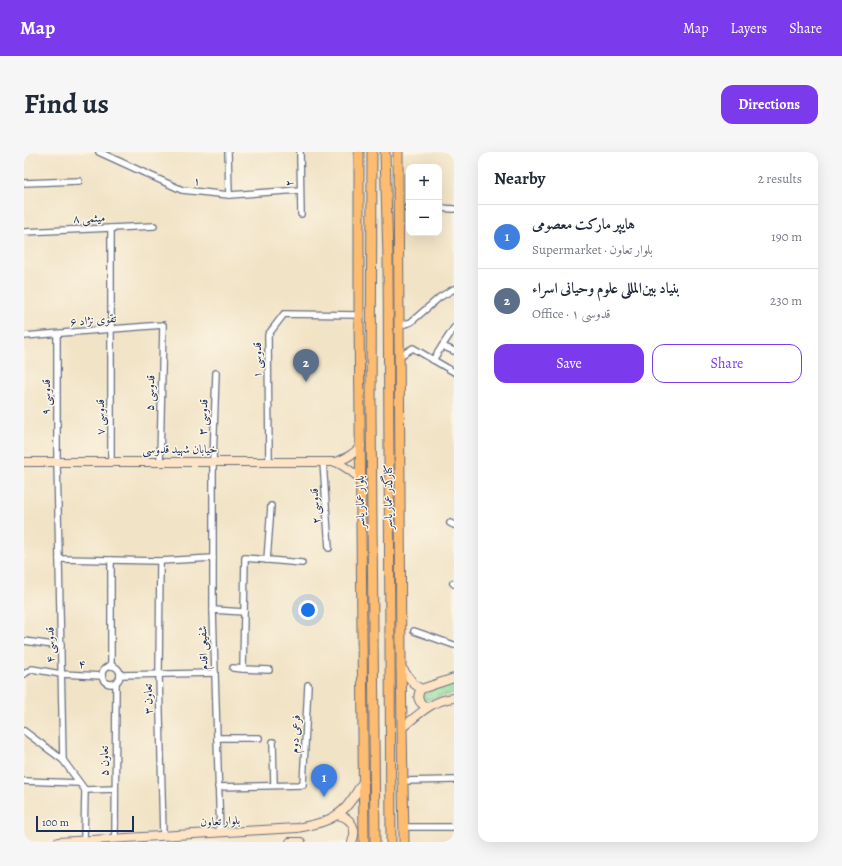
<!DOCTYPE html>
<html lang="en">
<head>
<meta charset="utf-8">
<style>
	:root { --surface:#fff; --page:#f6f6f7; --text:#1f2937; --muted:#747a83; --line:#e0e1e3; --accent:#7c3aed }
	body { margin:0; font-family:Alegreya,Amiri,serif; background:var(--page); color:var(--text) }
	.controls { position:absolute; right:12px; top:12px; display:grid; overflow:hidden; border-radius:8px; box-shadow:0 4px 16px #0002 }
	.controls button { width:36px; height:36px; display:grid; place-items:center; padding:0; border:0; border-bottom:1px solid var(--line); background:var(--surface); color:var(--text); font:20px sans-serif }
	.scale { position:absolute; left:12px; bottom:10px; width:98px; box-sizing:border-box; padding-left:4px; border:2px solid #1b2f5e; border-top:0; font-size:11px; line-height:14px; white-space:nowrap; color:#1b2f5e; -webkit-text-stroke:3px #fcf5e5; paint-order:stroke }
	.you { position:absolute; left:284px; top:458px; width:14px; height:14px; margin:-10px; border:3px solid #fff; border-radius:50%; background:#1a73e8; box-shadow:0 0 0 6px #1a73e833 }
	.badge { display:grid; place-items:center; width:26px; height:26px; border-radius:50%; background:var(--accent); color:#fff; font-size:13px; font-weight:700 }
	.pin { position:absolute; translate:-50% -33px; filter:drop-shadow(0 1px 2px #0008) }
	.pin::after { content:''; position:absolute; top:21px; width:14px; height:12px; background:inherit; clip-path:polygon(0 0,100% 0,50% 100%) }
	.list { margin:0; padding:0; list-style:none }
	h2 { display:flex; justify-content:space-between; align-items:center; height:52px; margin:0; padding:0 16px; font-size:17px }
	h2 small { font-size:13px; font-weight:400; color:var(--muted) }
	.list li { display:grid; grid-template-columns:26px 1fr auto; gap:12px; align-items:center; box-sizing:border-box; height:64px; padding:0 16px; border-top:1px solid var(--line) }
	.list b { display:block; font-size:15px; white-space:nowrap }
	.list p { margin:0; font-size:13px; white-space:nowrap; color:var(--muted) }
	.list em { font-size:13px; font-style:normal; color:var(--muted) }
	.actions { display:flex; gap:8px; padding:12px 16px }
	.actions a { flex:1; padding:9px 0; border:1px solid var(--accent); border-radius:12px; text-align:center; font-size:14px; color:var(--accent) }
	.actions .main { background:var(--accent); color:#fff }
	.map { position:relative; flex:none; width:430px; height:690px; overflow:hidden; border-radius:12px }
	header { display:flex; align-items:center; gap:24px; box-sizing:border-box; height:56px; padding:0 20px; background:var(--accent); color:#fff }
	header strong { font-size:19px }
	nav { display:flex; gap:22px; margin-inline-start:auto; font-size:14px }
	.intro { display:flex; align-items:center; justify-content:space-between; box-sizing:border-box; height:96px; padding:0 24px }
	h1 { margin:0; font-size:28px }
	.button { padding:10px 18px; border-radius:12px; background:var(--accent); color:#fff; font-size:14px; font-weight:700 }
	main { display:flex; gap:24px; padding:0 24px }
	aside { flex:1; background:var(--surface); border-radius:12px; box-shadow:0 4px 16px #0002 }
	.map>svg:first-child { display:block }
	.green { fill:url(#green-dots); stroke:#54887f }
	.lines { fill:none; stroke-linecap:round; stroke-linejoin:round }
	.minor-casing { stroke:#666e82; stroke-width:8 }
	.secondary-casing { stroke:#666e82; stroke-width:10 }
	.primary-casing { stroke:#666e82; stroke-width:11 }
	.minor { stroke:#fff; stroke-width:5.5 }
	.secondary { stroke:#fee4c5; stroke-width:8 }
	.primary { stroke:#fdbc6f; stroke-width:9 }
	.labels { text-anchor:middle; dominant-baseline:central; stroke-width:3; stroke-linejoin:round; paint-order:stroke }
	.street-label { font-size:12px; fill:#1b2f5e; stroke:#fcf5e5 }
</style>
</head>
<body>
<header>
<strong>Map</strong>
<nav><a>Map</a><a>Layers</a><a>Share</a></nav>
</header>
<div class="intro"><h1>Find us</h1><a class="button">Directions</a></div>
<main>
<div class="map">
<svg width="430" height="690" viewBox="0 0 430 690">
	<defs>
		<pattern id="green-dots" width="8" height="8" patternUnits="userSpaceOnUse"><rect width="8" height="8" fill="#8ee0a0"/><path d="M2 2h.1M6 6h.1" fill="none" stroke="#7ac08c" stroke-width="1.8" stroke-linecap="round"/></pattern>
	</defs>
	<rect width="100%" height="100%" fill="#fcf5e5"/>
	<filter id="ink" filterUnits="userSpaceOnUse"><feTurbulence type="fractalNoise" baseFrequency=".025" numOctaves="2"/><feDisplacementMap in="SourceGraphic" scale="8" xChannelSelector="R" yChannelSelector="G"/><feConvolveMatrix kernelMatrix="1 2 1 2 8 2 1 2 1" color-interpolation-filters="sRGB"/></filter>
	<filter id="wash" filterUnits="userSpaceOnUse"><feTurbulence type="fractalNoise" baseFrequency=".012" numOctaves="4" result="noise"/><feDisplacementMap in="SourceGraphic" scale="16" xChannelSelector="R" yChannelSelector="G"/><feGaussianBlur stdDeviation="0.9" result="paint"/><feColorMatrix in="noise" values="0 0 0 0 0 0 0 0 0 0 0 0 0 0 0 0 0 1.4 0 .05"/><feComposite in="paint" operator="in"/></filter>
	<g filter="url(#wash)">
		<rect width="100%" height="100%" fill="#f1e3c6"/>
		<path class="green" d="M430 530V541L401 548 398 545C406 537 420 533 430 530Z"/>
	</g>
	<g filter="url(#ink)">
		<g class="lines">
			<defs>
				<g id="minor">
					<polyline points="75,0 158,38 205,43 276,38"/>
					<polyline points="204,0 205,43"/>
					<polyline points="276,0 277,62"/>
					<polyline points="0,31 55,29"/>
					<polyline points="383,56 385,56"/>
					<polyline points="415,56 430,57"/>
					<polyline points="87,76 87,309"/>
					<polyline points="0,80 130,74"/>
					<polyline points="375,174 387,170 416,145 430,137"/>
					<polyline points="33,182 33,309 39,608 61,638 91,637"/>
					<polyline points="0,184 139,173 136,309"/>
					<polyline points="418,194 430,199"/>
					<polyline points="376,204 389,196 430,220"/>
					<polyline points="409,208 430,176"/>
					<polyline points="192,221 189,309 189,458 196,681"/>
					<polyline points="245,310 244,183 260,162 335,163"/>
					<polyline points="299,310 305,396"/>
					<polyline points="426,371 430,373"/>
					<polyline points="35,407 136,409 189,406"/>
					<polyline points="243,408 247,354"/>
					<polyline points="136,409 135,522 139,684"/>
					<polyline points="429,431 430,432"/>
					<polyline points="189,458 220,460"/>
					<polyline points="390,479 430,493"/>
					<polyline points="0,489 37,494"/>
					<circle cx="87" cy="523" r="9"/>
					<polyline points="87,514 87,408"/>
					<polyline points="209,516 219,517"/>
					<polyline points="245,518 219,517 221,406 278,411"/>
					<polyline points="0,522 8,517 37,522 78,524"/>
					<polyline points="96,523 191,521"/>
					<polyline points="0,579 39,608"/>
					<polyline points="193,586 235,586"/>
					<polyline points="249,590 250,633"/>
					<polyline points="0,629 55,631"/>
					<polyline points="379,629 430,628"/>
					<polyline points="194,635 279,633 284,533"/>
					<polyline points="380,675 430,675"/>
					<polyline points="91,687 92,532"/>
					<polyline points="60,689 61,638"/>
				</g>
				<g id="secondary">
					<path d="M0 310H312C322 315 329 320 337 328"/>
					<path d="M312 310C322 306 329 303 337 294"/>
					<polyline points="377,515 390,532 397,537 430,526"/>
					<path d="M397 537C392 545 394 551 403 555"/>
					<path d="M378 576C395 562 408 548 430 546"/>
					<path d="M313 663C327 665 334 677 328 690"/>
					<path d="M34 690 273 676C290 673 309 669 321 656 329 648 334 637 340 628"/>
					<polyline points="266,690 277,690"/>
				</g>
				<g id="primary">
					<polyline points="335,0 335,163 340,690"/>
					<polyline points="348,0 347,261 351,690"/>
					<polyline points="361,0 364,106 367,690"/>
					<polyline points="374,0 377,515 380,690"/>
				</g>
			</defs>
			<use href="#minor" class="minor-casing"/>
			<use href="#secondary" class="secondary-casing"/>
			<use href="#primary" class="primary-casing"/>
			<use href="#minor" class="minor"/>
			<use href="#secondary" class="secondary"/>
			<use href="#primary" class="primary"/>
		</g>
	</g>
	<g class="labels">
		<g class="street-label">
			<text transform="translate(173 29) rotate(6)">۱</text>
			<text transform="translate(265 31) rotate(-91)">۲</text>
			<text transform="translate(65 66) rotate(-2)">میثمی ۸</text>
			<text transform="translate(69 168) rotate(-5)">تقوی نژاد ۶</text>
			<text transform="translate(233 208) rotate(-90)">قدوسی ۱</text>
			<text transform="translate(126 241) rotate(-88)">قدوسی ۵</text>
			<text transform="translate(22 245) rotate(-90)">قدوسی ۹</text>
			<text transform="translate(76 265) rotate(-90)">قدوسی ۷</text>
			<text transform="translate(179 265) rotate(-88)">قدوسی ۳</text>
			<text x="156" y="297">خیابان شهید قدوسی</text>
			<text transform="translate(364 345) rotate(-90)">کنارگذر عمار یاسر</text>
			<text transform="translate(336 350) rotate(-91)">بلوار عمار یاسر</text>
			<text transform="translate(291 354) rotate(-94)">قدوسی ۲</text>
			<text transform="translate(26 493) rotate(-91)">قدوسی ۴</text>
			<text transform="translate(179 496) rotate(-92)">شفیعی اقدم</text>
			<text transform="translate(58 512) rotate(2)">۴</text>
			<text transform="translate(124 547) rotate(-91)">تعاون ۳</text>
			<text transform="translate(271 582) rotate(-87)">فرعی دوم</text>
			<text transform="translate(80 609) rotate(-90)">تعاون ۵</text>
			<text transform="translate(196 669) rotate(-3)">بلوار تعاون</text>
		</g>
	</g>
</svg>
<div class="controls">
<button>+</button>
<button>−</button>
</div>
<div class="scale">100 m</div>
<div class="you"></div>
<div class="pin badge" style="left:300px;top:645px;background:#3f7fe0">1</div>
<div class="pin badge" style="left:282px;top:230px;background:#5c6f8a">2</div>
</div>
<aside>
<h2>Nearby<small>2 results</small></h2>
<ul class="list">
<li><span class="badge" style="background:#3f7fe0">1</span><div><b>هایپر مارکت معصومی</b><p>Supermarket · بلوار تعاون</p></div><em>190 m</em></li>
<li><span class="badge" style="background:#5c6f8a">2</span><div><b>بنیاد بین‌المللی علوم وحیانی اسراء</b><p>Office · قدوسی ۱</p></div><em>230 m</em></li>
</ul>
<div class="actions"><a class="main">Save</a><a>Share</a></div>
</aside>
</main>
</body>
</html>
